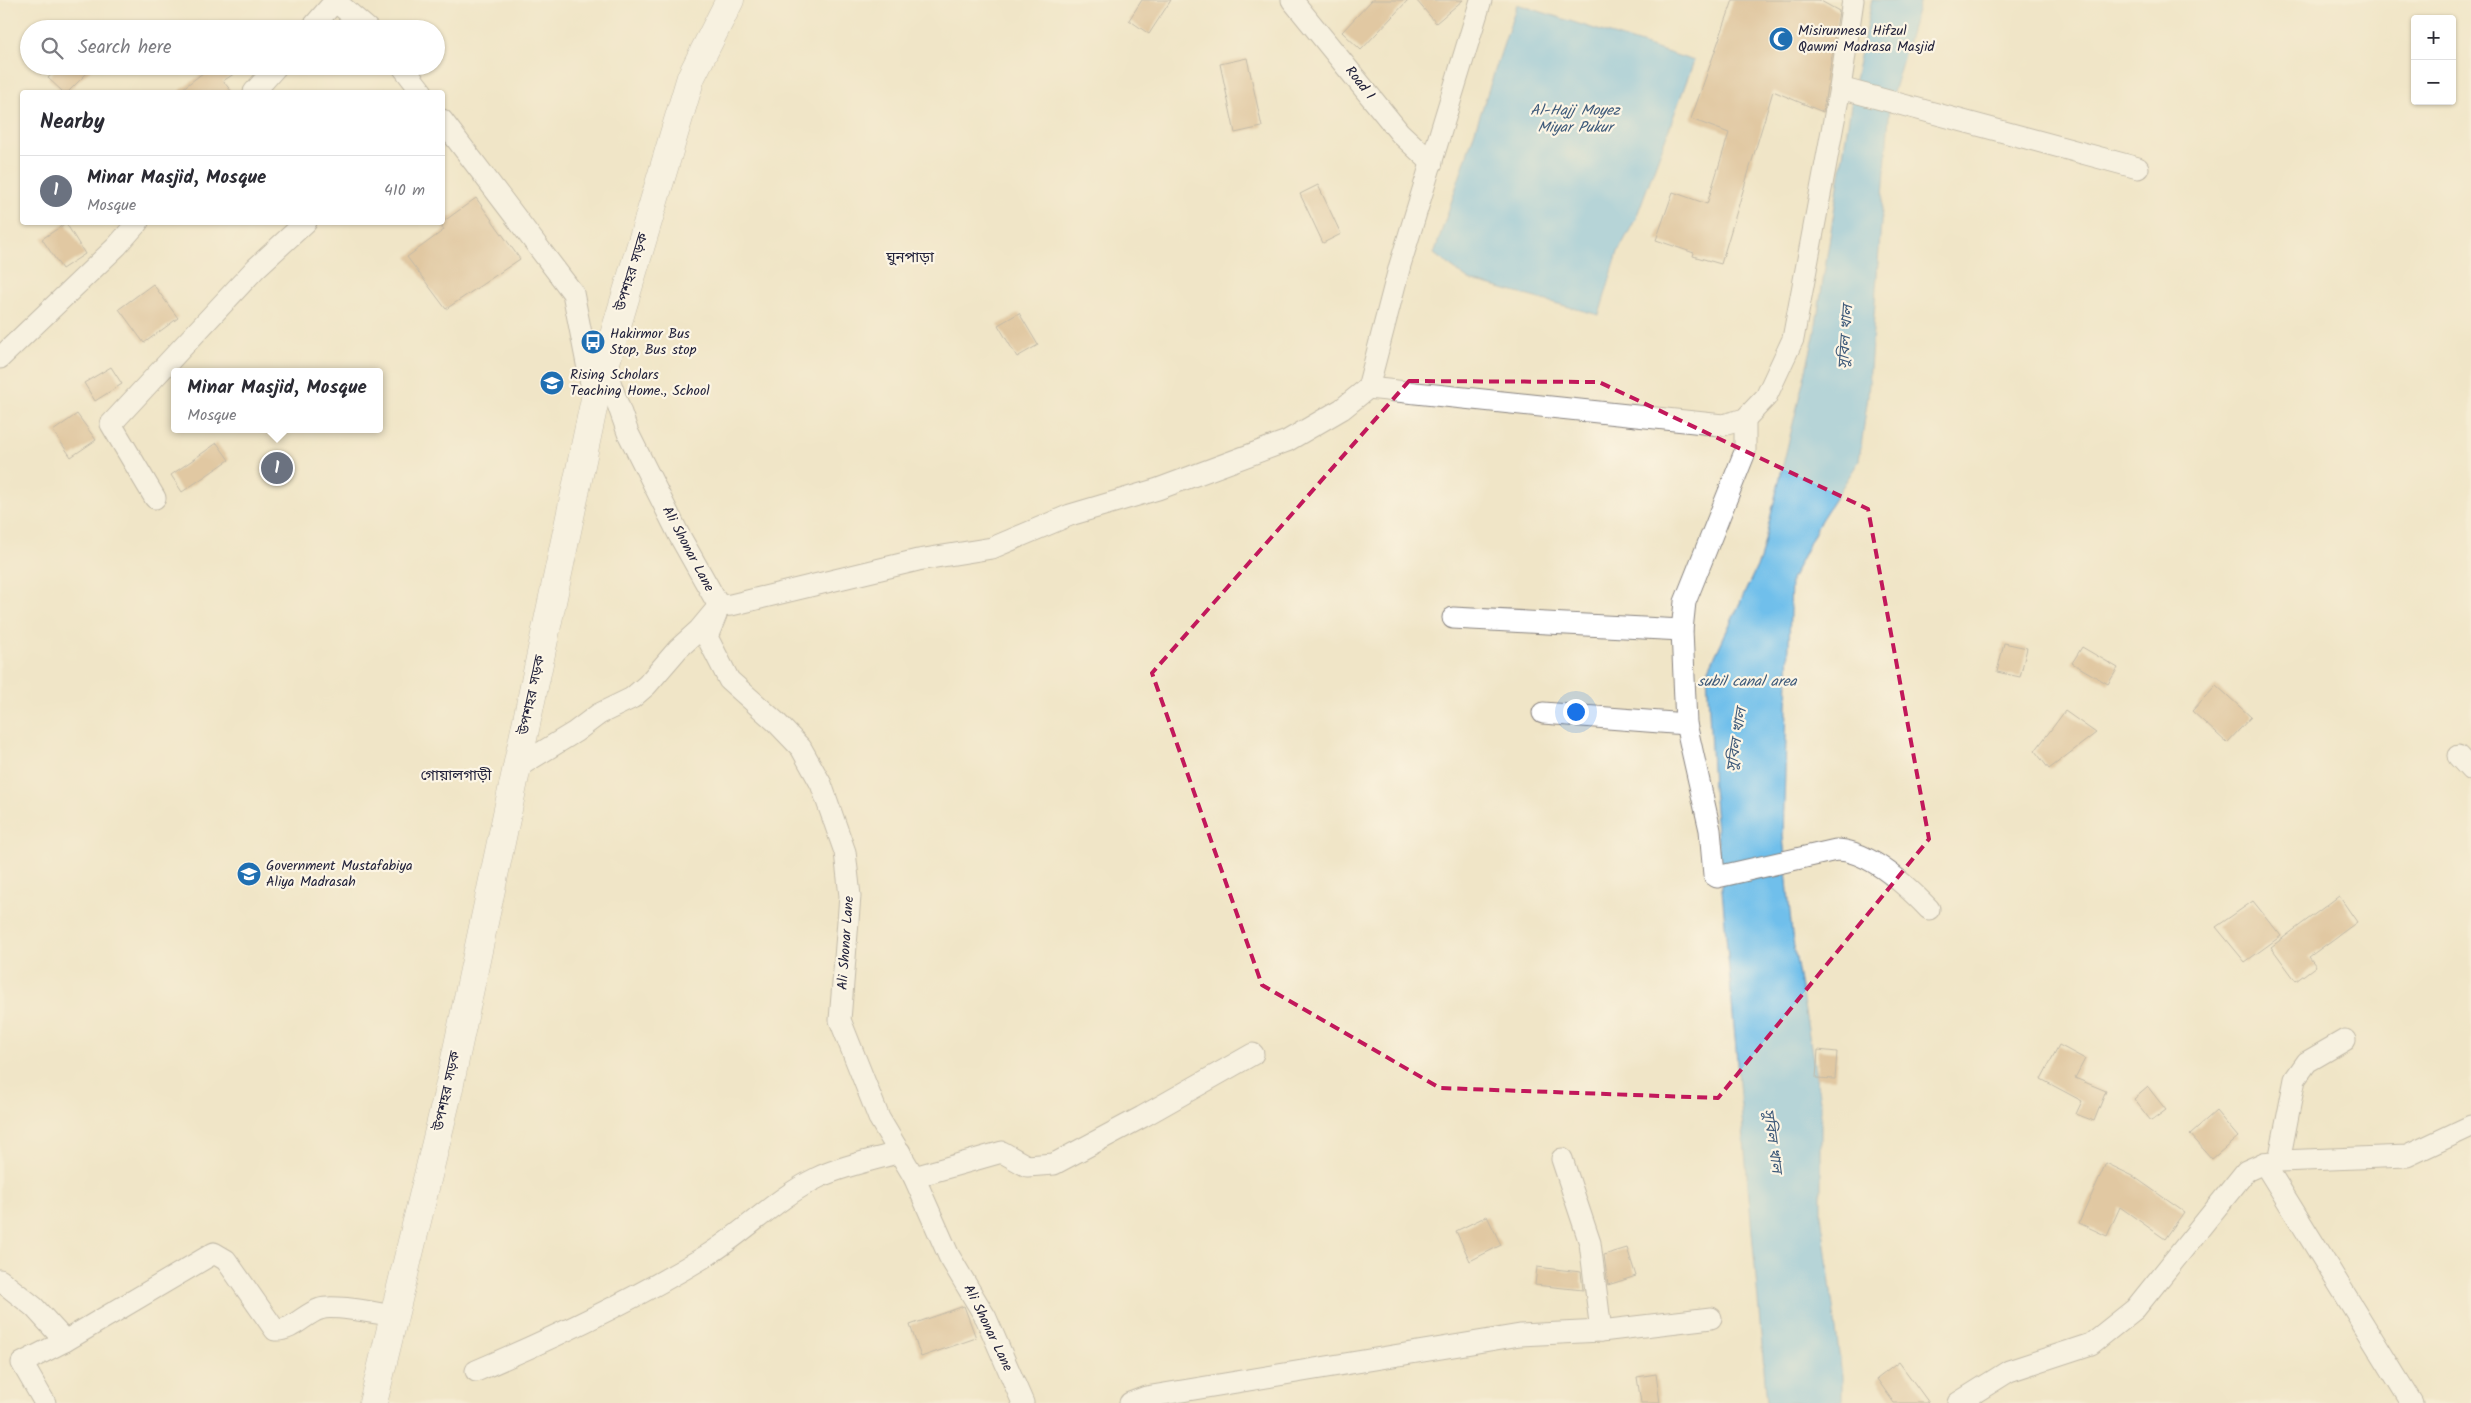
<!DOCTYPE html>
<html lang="en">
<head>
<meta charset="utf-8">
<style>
	:root { --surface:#fff; --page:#f7f7f7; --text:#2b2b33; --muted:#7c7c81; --line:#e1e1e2; --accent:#1f6fb2 }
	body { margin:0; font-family:Kalam,"Noto Sans Bengali",sans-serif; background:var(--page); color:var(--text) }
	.controls { position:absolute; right:15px; top:15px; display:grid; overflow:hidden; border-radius:5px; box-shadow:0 1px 4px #0004 }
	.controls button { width:45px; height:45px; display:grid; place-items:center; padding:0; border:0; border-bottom:1px solid var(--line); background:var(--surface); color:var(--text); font:25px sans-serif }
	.you { position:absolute; left:1575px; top:711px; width:18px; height:18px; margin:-12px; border:4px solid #fff; border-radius:50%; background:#1a73e8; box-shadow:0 0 0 8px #1a73e833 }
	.badge { display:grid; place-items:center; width:32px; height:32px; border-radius:50%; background:var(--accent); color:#fff; font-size:16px; font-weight:700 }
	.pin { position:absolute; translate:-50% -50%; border:2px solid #fff; box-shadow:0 1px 5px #0006 }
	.popup { position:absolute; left:171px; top:368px; width:212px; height:65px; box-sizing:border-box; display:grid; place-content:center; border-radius:5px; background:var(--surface); filter:drop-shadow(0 1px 4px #0005); font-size:16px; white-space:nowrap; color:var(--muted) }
	.popup b { font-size:19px; color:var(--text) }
	.popup::after { content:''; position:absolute; left:50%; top:100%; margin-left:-10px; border:10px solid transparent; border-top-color:var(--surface) }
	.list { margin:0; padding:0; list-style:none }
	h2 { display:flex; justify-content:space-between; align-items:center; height:65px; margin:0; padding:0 20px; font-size:21px }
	h2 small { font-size:16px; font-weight:400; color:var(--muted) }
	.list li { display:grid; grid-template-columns:32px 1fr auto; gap:15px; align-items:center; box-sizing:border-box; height:70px; padding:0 20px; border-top:1px solid var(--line) }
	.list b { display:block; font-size:19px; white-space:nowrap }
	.list p { margin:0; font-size:16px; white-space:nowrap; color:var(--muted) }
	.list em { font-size:16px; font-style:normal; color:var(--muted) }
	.icon { flex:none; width:28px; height:28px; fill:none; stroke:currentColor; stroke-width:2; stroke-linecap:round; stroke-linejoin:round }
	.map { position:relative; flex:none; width:2471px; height:1403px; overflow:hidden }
	.search { position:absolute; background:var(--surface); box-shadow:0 1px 4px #0004; left:20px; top:20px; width:425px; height:55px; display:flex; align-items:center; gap:12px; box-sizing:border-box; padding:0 18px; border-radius:28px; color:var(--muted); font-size:19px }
	.panel { position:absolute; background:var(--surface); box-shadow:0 1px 4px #0004; left:20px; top:90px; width:425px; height:135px; border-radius:5px }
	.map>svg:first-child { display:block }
	.water { fill:#70bfeb; stroke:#497093 }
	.building { fill:#cea476 }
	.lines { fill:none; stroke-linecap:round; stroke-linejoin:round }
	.minor-casing { stroke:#898481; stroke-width:23 }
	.major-casing { stroke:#898481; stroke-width:29 }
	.minor { stroke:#fff; stroke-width:21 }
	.major { stroke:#fff; stroke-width:28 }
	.marked { fill:none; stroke:#c2185b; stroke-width:4; stroke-dasharray:10 6; stroke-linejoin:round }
	.labels { text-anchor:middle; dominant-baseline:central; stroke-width:4.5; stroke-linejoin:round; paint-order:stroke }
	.poi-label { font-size:14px; fill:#22223b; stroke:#fcf5e5; text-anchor:start }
	.street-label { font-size:14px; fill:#22223b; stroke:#fcf5e5 }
	.water-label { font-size:15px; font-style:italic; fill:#3d5979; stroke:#fcf5e5 }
	.neighbourhood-label { font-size:15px; fill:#22223b; stroke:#fcf5e5 }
</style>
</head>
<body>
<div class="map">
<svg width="2471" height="1403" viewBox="0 0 2471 1403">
	<rect width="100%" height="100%" fill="#fcf5e5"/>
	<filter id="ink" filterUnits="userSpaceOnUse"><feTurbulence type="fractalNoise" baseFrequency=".02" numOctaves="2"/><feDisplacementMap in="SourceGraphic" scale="10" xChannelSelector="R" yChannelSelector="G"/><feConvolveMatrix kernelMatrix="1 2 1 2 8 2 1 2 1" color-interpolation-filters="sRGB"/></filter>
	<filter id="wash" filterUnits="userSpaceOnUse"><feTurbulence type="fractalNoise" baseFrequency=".0096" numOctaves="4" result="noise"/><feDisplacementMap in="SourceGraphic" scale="20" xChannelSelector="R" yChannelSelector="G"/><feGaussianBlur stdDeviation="1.12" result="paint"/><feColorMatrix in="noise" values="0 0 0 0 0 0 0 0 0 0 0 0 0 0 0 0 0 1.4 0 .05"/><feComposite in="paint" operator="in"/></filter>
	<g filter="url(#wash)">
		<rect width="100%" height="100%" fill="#f0e5c7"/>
		<g class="water">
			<polygon points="1872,0 1920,0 1890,103 1868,396 1859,461 1821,520 1791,580 1783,836 1792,935 1821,1106 1821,1214 1842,1376 1842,1403 1767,1403 1713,787 1707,673 1760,560 1814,337 1855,80"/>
			<polygon points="1517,4 1694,61 1636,218 1618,252 1599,315 1469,280 1434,254"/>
		</g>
		<g id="blocks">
			<g class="building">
				<polygon points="1142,0 1171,0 1149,34 1129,20"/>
				<polygon points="1372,0 1408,0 1361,50 1342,32"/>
				<polygon points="1416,0 1463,0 1436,23"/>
				<polygon points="1733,0 1819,0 1839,11 1823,112 1773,91 1721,264 1693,256 1694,253 1656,240 1673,192 1707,204 1729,133 1691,119"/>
				<polygon points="1247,58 1262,127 1235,133 1220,64"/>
				<polygon points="59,66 94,66 68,92 63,92 48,78"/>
				<polygon points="212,66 246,66 223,81 232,92 178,92"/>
				<polygon points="1318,185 1341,234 1323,243 1300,194"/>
				<polygon points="476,198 520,259 446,309 407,257 444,230 440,224"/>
				<polygon points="66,223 85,254 62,269 42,239"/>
				<polygon points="153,284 178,318 144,343 119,309"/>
				<polygon points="1019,313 1038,345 1017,357 998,325"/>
				<polygon points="111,367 122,384 95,401 84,383"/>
				<polygon points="77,414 96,440 71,457 53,431"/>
				<polygon points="217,443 229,460 182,492 171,475"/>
				<polygon points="2004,643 2027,648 2020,677 1997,672"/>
				<polygon points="2082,647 2118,668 2108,684 2072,663"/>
				<polygon points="2216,685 2251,717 2227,743 2192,711"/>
				<polygon points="2065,711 2096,733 2049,769 2035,751"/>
				<polygon points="2339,896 2357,922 2309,957 2316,966 2296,981 2271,947"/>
				<polygon points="2253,901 2281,936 2245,962 2216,927"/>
				<polygon points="2059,1045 2085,1059 2075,1078 2106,1091 2094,1121 2076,1114 2082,1101 2041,1079"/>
				<polygon points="1818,1050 1837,1052 1835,1079 1816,1078"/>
				<polygon points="2148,1087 2166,1110 2151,1121 2134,1099"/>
				<polygon points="2216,1111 2238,1137 2212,1159 2190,1134"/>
				<polygon points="2106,1163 2133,1176 2184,1212 2165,1239 2120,1207 2107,1236 2079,1223"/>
				<polygon points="1487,1216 1501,1245 1470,1261 1456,1231"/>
				<polygon points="1627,1248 1636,1276 1608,1285 1604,1255"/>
				<polygon points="1537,1267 1581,1272 1583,1290 1535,1285"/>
				<polygon points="964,1306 976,1338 921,1357 910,1325"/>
				<polygon points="1899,1362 1929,1403 1894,1403 1877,1379"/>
				<polygon points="1656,1374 1660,1403 1641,1403 1637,1377"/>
			</g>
		</g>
	</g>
	<g filter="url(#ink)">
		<use href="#blocks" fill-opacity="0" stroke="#898481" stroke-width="1"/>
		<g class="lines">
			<defs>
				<g id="minor">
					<polyline points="334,0 368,29"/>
					<polyline points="1292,0 1400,133 1432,163"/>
					<polyline points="311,29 335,1"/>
					<polyline points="402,66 422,92"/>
					<polyline points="1840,88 2138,168"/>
					<polyline points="254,92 277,66"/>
					<polyline points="442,120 573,293 594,399"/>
					<polyline points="0,358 117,246 138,222"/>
					<polyline points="604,365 628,433 679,535 719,606"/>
					<polyline points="1368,388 1723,425 1745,419 1766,397 1793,339 1840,88 1853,0"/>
					<path d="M1745 419V452L1685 602 1682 630 1686 724 1710 830 1714 875 1717 877 1836 850C1869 850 1907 886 1929 909"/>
					<polyline points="155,498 111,424 256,268 306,222"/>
					<polyline points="716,615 707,637 729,680 776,722 801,748 821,784 845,852 850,896 840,1020 879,1118 914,1177 949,1256 986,1318 1023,1403"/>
					<polyline points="1453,618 1682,630"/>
					<polyline points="1543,713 1686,724"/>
					<polyline points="2458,756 2471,770"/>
					<polyline points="516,768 575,732 599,714 632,698 647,685 678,649 699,630 719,606 731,605 918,560 992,548 1070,515 1158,489 1287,441 1342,409 1368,388 1400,265 1481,0"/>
					<polyline points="1562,1159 1590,1243 1601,1331"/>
					<polyline points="2279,1161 2295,1079 2307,1062 2345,1040"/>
					<polyline points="2264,1163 2412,1403"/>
					<polyline points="914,1177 1002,1152 1027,1166 1054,1164 1142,1117 1253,1054"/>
					<polyline points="0,1280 34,1307 65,1341"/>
					<path d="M476 1371C556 1337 632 1301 706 1256 745 1232 776 1198 817 1178 841 1166 874 1160 900 1152"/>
					<path d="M45 1403 22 1363 65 1341 214 1253 226 1260 275 1330C293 1331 304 1314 320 1309 334 1304 379 1314 395 1316"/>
					<polyline points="1130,1403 1146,1397 1520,1335 1601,1331 1711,1318"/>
					<polyline points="1958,1403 2009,1371 2091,1344 2135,1309 2246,1171 2264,1163 2279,1161 2407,1156 2471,1126"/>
				</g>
				<polyline id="major" points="373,1403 447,1097 595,399 691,77 730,0"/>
			</defs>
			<use href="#minor" class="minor-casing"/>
			<use href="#major" class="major-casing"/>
			<use href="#minor" class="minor"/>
			<use href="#major" class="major"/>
		</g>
	</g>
	<path d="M0 0H2471V1403H0ZM1409 381 1599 382 1868 509 1929 839 1718 1098 1440 1088 1262 985 1152 673Z" fill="#f0e5c7" fill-opacity=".55" fill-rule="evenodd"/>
	<path class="marked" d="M1409 381 1599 382 1868 509 1929 839 1718 1098 1440 1088 1262 985 1152 673Z"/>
	<defs>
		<symbol id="mosque-disc" viewBox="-11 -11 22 22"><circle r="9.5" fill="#1f6fb2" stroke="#fcf5e5"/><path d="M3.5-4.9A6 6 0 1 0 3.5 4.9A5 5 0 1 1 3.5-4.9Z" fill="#fff"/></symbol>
		<symbol id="bus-disc" viewBox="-11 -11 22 22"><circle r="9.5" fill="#1f6fb2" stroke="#fcf5e5"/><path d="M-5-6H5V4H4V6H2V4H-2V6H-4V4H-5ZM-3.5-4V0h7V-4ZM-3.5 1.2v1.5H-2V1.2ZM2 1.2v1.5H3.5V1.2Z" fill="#fff"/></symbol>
		<symbol id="school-disc" viewBox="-11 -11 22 22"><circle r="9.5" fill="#1f6fb2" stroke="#fcf5e5"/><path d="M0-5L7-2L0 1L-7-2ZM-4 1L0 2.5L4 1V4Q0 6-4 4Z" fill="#fff"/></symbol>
	</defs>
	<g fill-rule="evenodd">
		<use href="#mosque-disc" x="1767" y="25" width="28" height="28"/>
		<use href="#bus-disc" x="579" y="328" width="28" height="28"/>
		<use href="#school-disc" x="538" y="369" width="28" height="28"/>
		<use href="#school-disc" x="235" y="860" width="28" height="28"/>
	</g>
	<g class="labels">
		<g class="poi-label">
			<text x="1798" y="31">Misirunnesa Hifzul<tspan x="1798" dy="16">Qawmi Madrasa Masjid</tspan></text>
			<text x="610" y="334">Hakirmor Bus<tspan x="610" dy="16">Stop, Bus stop</tspan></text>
			<text x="570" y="375">Rising Scholars<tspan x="570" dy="16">Teaching Home., School</tspan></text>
			<text x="266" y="866">Government Mustafabiya<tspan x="266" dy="16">Aliya Madrasah</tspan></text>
		</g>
		<g class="street-label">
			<text transform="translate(1360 83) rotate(52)">Road 1</text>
			<text transform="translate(632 272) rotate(-73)">উপশহর সড়ক</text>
			<text transform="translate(688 549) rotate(62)">Ali Shonar Lane</text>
			<text transform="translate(532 695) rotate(-78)">উপশহর সড়ক</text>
			<text transform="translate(846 943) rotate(-86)">Ali Shonar Lane</text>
			<text transform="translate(447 1091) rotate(-78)">উপশহর সড়ক</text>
			<text transform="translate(988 1328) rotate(64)">Ali Shonar Lane</text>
		</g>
		<g class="water-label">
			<text x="1575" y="111">Al-Hajj Moyez<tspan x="1575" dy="17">Miyar Pukur</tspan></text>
			<text transform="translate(1846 337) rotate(-86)">সুবিল খাল</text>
			<text x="1747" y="682">subil canal area</text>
			<text transform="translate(1737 740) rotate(-81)">সুবিল খাল</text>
			<text transform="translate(1772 1141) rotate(82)">সুবিল খাল</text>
		</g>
		<g class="neighbourhood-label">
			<text x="910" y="258">ঘুনপাড়া</text>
			<text x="456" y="776">গোয়ালগাড়ী</text>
		</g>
	</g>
</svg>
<div class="controls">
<button>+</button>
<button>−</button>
</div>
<div class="you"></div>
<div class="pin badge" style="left:277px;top:468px;background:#6b7280">1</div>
<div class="popup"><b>Minar Masjid, Mosque</b>Mosque</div>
<div class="search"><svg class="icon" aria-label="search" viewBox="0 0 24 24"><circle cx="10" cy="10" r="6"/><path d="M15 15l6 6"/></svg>Search here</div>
<section class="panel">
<h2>Nearby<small></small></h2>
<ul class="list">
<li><span class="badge" style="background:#6b7280">1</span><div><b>Minar Masjid, Mosque</b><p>Mosque</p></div><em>410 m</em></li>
</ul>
</section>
</div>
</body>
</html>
